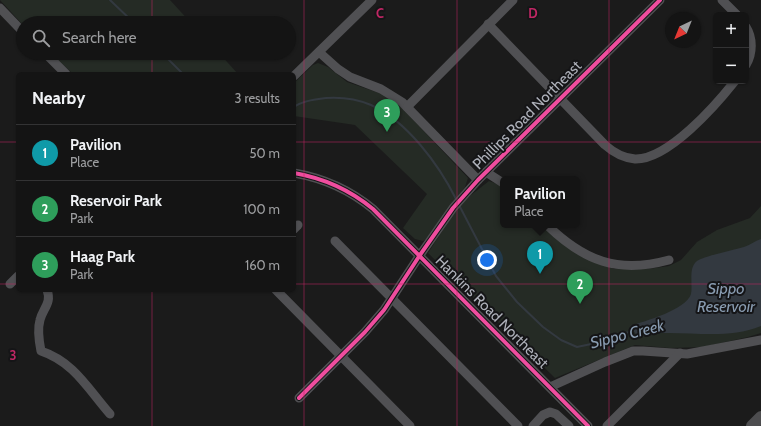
<!DOCTYPE html>
<html lang="en">
<head>
<meta charset="utf-8">
<style>
	:root { --surface:#141414; --page:#212122; --text:#f1f3f6; --muted:#9d9ea0; --line:#333334; --accent:#7b7c82 }
	body { margin:0; font-family:Cabin,sans-serif; background:var(--page); color:var(--text) }
	.controls { position:absolute; right:12px; top:12px; display:grid; overflow:hidden; border-radius:6px; box-shadow:0 1px 3px #0004 }
	.controls button { width:36px; height:36px; display:grid; place-items:center; padding:0; border:0; border-bottom:1px solid var(--line); background:var(--surface); color:var(--text); font:20px sans-serif }
	.compass { position:absolute; left:665px; top:12px; width:36px; height:36px; border-radius:50%; background:var(--surface); box-shadow:0 1px 3px #0004; rotate:223deg }
	.you { position:absolute; left:487px; top:260px; width:14px; height:14px; margin:-10px; border:3px solid #fff; border-radius:50%; background:#1a73e8; box-shadow:0 0 0 6px #1a73e833 }
	.badge { display:grid; place-items:center; width:26px; height:26px; border-radius:50%; background:var(--accent); color:#fff; font-size:13px; font-weight:700 }
	.pin { position:absolute; translate:-50% -33px; filter:drop-shadow(0 1px 2px #0008) }
	.pin::after { content:''; position:absolute; top:21px; width:14px; height:12px; background:inherit; clip-path:polygon(0 0,100% 0,50% 100%) }
	.popup { position:absolute; left:500px; top:176px; width:80px; height:52px; box-sizing:border-box; display:grid; place-content:center; border-radius:6px; background:var(--surface); filter:drop-shadow(0 1px 3px #0005); font-size:13px; white-space:nowrap; color:var(--muted) }
	.popup b { font-size:15px; color:var(--text) }
	.popup::after { content:''; position:absolute; left:50%; top:100%; margin-left:-8px; border:8px solid transparent; border-top-color:var(--surface) }
	.list { margin:0; padding:0; list-style:none }
	h2 { display:flex; justify-content:space-between; align-items:center; height:52px; margin:0; padding:0 16px; font-size:17px }
	h2 small { font-size:13px; font-weight:400; color:var(--muted) }
	.list li { display:grid; grid-template-columns:26px 1fr auto; gap:12px; align-items:center; box-sizing:border-box; height:56px; padding:0 16px; border-top:1px solid var(--line) }
	.list b { display:block; font-size:15px; white-space:nowrap }
	.list p { margin:0; font-size:13px; white-space:nowrap; color:var(--muted) }
	.list em { font-size:13px; font-style:normal; color:var(--muted) }
	.icon { flex:none; width:22px; height:22px; fill:none; stroke:currentColor; stroke-width:2; stroke-linecap:round; stroke-linejoin:round }
	.map { position:relative; flex:none; width:761px; height:426px; overflow:hidden }
	.search { position:absolute; background:var(--surface); box-shadow:0 1px 3px #0004; left:16px; top:16px; width:280px; height:44px; display:flex; align-items:center; gap:10px; box-sizing:border-box; padding:0 14px; border-radius:22px; color:var(--muted); font-size:15px }
	.panel { position:absolute; background:var(--surface); box-shadow:0 1px 3px #0004; left:16px; top:72px; width:280px; height:220px; border-radius:6px }
	.map>svg:first-child { display:block }
	.green { fill:#252b25 }
	.water { fill:#333940 }
	.lines { fill:none; stroke-linecap:round; stroke-linejoin:round }
	.stream { stroke:#333940; stroke-width:2 }
	.minor { stroke:#505053; stroke-width:9 }
	.major { stroke:#4d4d4f; stroke-width:12 }
	.cycleway-casing { stroke:#151517; stroke-width:6 }
	.cycleway { stroke:#ef4d9e; stroke-width:4 }
	.grid { fill:none; stroke:#c02764; stroke-width:1; stroke-opacity:0.55 }
	.labels { text-anchor:middle; dominant-baseline:central; stroke-width:4; stroke-linejoin:round; paint-order:stroke }
	.street-label { font-size:15px; fill:#aeb1ba; stroke:#151517 }
	.water-label { font-size:16px; font-style:italic; fill:#899cb1; stroke:#151517 }
	.grid-label { font-size:13px; text-anchor:middle; font-weight:bold; fill:#c02764; stroke:#151517; stroke-width:4; stroke-linejoin:round; paint-order:stroke }
</style>
</head>
<body>
<div class="map">
<svg width="761" height="426" viewBox="0 0 761 426">
	<rect width="100%" height="100%" fill="#1b1b1b"/>
	<g class="green">
		<polygon points="0,0 170,0 191,23 23,23 23,25"/>
		<polygon points="51,53 219,53 238,74 73,74"/>
		<polygon points="318,63 328,67 347,82 382,94 392,100 402,108 468,178 465,187 426,239 423,241 415,239 403,228 427,194 355,125 294,116 294,83 313,65"/>
		<polygon points="489,181 500,185 503,188 503,225 543,225 578,253 614,269 648,269 669,266 681,260 697,242 717,230 750,218 761,206 761,333 748,337 703,347 670,348 635,345 555,378 428,253 456,210 471,195"/>
	</g>
	<path class="water" d="M761 239V326C729 339 695 332 662 333 654 333 646 336 638 337L630 326C645 321 686 310 691 294 693 284 688 268 697 261 704 256 734 250 744 247 750 245 755 241 761 239Z"/>
	<g class="lines">
		<g class="stream">
			<polyline points="110,0 134,23"/>
			<polyline points="162,53 183,74"/>
			<path d="M294 107C302 101 316 99 326 98 341 97 357 99 371 105 407 121 439 165 456 199"/>
			<polyline points="459,205 496,276 517,302 543,327 561,340 577,347 596,343 635,330"/>
		</g>
		<g class="minor">
			<polyline points="722,0 737,15"/>
			<polyline points="0,8 23,32"/>
			<path d="M488 24 605 145C614 153 623 158 635 159 668 160 716 105 735 81"/>
			<path d="M746 27C753 38 753 53 746 65"/>
			<polyline points="319,52 338,69 350,77 381,89 402,102 478,180"/>
			<polyline points="45,53 66,74"/>
			<polyline points="294,76 372,0"/>
			<polyline points="407,107 513,0"/>
			<polyline points="486,172 503,183"/>
			<path d="M294 173C323 178 350 190 373 209L588 426"/>
			<path d="M547 225C584 261 618 274 669 260"/>
			<polyline points="294,229 298,225"/>
			<polyline points="335,241 518,426"/>
			<polyline points="10,284 18,276"/>
			<path d="M47 290C52 303 43 308 40 320 37 330 39 341 41 351 74 362 88 389 110 414"/>
			<polyline points="276,290 410,426"/>
			<polyline points="550,387 605,362 633,351 643,351 687,354 761,340"/>
			<polyline points="299,398 365,332 384,310 420,255 453,208 478,180 660,0"/>
			<polyline points="533,426 543,415 550,412 556,414 569,426"/>
			<polyline points="607,426 680,353"/>
		</g>
		<polyline class="major" points="752,426 761,417"/>
		<defs>
			<g id="cycleway">
				<path d="M294 173C323 178 350 190 373 209L588 426"/>
				<polyline points="299,398 365,332 384,310 420,255 453,208 478,180 660,0"/>
			</g>
		</defs>
		<use href="#cycleway" class="cycleway-casing"/>
		<use href="#cycleway" class="cycleway"/>
	</g>
	<path class="grid" d="M152 0V23M304 0V426M457 0V426M609 0V426M152 53V74M0 142H18M294 142H761M0 284H18M294 284H761M152 290V426"/>
	<g class="labels">
		<g class="street-label">
			<text transform="translate(527 115) rotate(-45)">Phillips Road Northeast</text>
			<text transform="translate(492 312) rotate(45)">Hankins Road Northeast</text>
		</g>
		<g class="water-label">
			<text x="726" y="288">Sippo<tspan x="726" dy="18">Reservoir</tspan></text>
			<text transform="translate(627 334) rotate(-14)">Sippo Creek</text>
		</g>
	</g>
	<g class="grid-label">
		<text x="380" y="18">C</text>
		<text x="533" y="18">D</text>
		<text x="13" y="360">3</text>
	</g>
</svg>
<div class="controls">
<button>+</button>
<button>−</button>
</div>
<svg class="compass" viewBox="-18 -18 36 36"><path d="M0-13l5 13h-10z" fill="#e53935"/><path d="M0 13l5-13h-10z" fill="#9d9ea0"/></svg>
<div class="you"></div>
<div class="pin badge" style="left:540px;top:274px;background:#0f9aa8">1</div>
<div class="popup"><b>Pavilion</b>Place</div>
<div class="pin badge" style="left:580px;top:304px;background:#2e9e5b">2</div>
<div class="pin badge" style="left:387px;top:132px;background:#2e9e5b">3</div>
<div class="search"><svg class="icon" aria-label="search" viewBox="0 0 24 24"><circle cx="10" cy="10" r="6"/><path d="M15 15l6 6"/></svg>Search here</div>
<section class="panel">
<h2>Nearby<small>3 results</small></h2>
<ul class="list">
<li><span class="badge" style="background:#0f9aa8">1</span><div><b>Pavilion</b><p>Place</p></div><em>50 m</em></li>
<li><span class="badge" style="background:#2e9e5b">2</span><div><b>Reservoir Park</b><p>Park</p></div><em>100 m</em></li>
<li><span class="badge" style="background:#2e9e5b">3</span><div><b>Haag Park</b><p>Park</p></div><em>160 m</em></li>
</ul>
</section>
</div>
</body>
</html>
